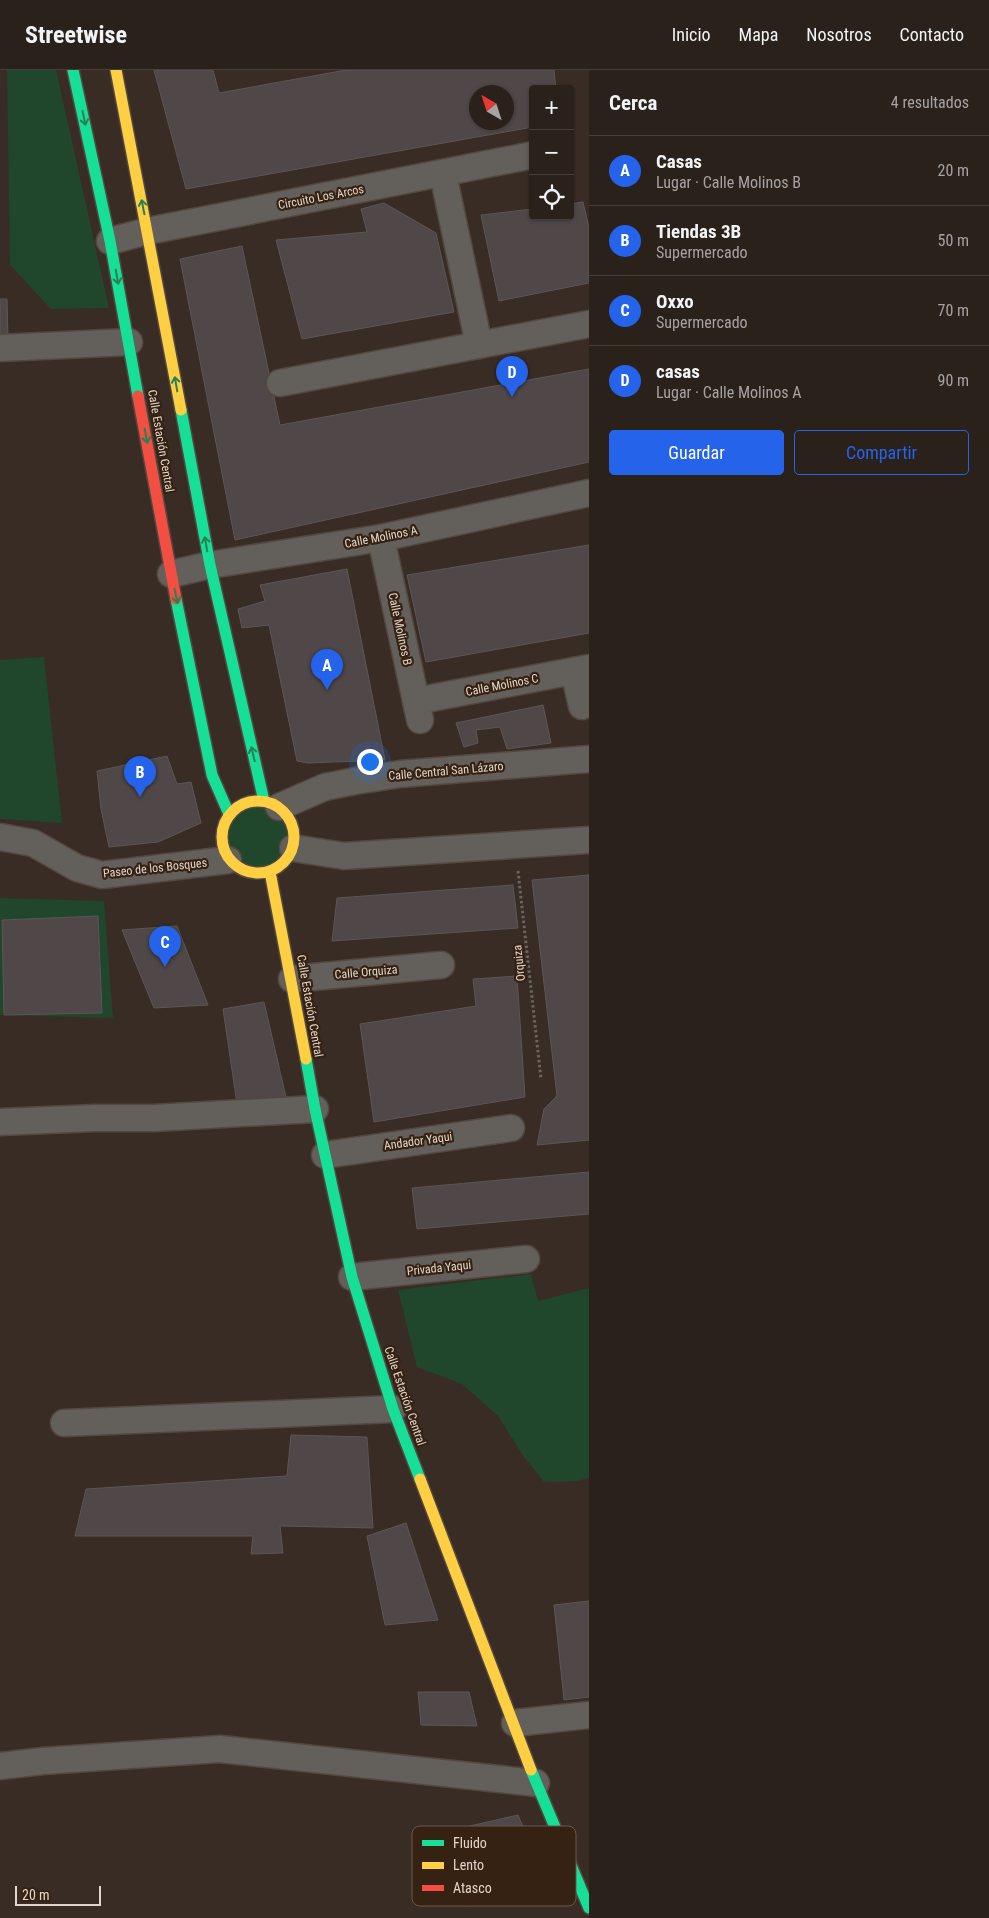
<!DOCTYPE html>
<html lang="es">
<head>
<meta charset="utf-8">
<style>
	:root { --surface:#2b211b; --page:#332924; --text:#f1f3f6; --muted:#a6a3a3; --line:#473e3a; --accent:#2563eb }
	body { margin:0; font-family:"Roboto Condensed",sans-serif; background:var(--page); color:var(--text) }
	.controls { position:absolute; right:15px; top:15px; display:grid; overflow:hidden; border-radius:5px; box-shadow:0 1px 4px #0004 }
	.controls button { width:45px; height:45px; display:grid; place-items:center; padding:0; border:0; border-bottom:1px solid var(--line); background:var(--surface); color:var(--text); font:25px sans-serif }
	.compass { position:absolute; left:469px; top:15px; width:45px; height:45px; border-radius:50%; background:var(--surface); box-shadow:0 1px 4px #0004; rotate:321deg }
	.scale { position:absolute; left:15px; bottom:12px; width:86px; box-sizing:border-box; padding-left:5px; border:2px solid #e3d5cb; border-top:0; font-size:14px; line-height:18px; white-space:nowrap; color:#e3d5cb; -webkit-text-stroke:4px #362212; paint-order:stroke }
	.you { position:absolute; left:369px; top:691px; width:18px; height:18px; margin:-12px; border:4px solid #fff; border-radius:50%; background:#1a73e8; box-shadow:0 0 0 8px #1a73e833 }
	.badge { display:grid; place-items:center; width:32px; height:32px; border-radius:50%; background:var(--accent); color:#fff; font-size:16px; font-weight:700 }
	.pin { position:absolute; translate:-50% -41px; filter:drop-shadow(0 1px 2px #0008) }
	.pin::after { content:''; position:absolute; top:26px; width:18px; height:15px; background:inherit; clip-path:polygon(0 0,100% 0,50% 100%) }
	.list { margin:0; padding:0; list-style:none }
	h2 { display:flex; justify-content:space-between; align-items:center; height:65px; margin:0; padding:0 20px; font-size:21px }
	h2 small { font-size:16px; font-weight:400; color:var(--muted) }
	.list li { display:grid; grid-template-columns:32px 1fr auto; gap:15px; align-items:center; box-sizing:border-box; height:70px; padding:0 20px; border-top:1px solid var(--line) }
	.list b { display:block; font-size:19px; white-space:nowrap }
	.list p { margin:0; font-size:16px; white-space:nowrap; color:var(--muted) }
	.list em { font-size:16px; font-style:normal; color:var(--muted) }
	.actions { display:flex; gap:10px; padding:15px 20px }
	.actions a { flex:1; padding:11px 0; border:1px solid var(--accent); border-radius:5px; text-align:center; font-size:18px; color:var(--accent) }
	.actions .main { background:var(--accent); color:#fff }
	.icon { flex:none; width:28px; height:28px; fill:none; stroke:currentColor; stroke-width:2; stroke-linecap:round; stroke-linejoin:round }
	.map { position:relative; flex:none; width:589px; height:1848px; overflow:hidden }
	header { display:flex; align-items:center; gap:30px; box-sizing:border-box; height:70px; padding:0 25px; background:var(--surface); border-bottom:1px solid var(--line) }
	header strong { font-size:24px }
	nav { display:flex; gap:28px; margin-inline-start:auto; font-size:18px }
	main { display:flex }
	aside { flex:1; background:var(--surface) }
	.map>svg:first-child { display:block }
	.green { fill:#20462b }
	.building { fill:#4f4748; stroke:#5d5557; fill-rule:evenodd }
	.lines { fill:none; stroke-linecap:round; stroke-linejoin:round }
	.street-casing { stroke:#534840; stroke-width:29 }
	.fast-casing { stroke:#534840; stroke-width:14 }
	.slow-casing { stroke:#534840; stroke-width:14 }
	.jam-casing { stroke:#534840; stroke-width:14 }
	.path { stroke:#6a6560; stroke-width:3; stroke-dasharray:2.5 2.5; stroke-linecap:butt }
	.street { stroke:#635f5b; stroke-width:26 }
	.fast { stroke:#16e098; stroke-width:11 }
	.slow { stroke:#ffcf43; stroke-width:11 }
	.jam { stroke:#f24e42; stroke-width:11 }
	.oneway { stroke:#268155 }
	.labels { text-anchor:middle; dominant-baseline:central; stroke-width:4.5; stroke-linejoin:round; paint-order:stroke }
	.street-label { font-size:12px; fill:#e3d5cb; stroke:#362212 }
	.key { fill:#362212; stroke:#6a584a; stroke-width:1 }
	.key-label { font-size:14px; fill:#e3d5cb }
</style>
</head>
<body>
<header>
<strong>Streetwise</strong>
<nav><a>Inicio</a><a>Mapa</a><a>Nosotros</a><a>Contacto</a></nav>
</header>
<main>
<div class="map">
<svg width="589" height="1848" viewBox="0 0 589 1848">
	<rect width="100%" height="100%" fill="#392c24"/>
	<g class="green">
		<polygon points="7,0 56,0 109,238 51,239 10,195"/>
		<polygon points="44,587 62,753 0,749 0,590"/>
		<polygon points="252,734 282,740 294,767 291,782 274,800 254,804 238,801 221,775 223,755 236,739"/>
		<polygon points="0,828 104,831 113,948 0,945"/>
		<polygon points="531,1204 538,1231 589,1218 589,1408 577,1411 544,1412 524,1387 498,1346 462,1314 417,1297 398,1220"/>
	</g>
	<g class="building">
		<path d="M154 0H213L219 23 346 0H554L556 19H533V57L186 119ZM477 22H507V52H477Z"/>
		<polygon points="583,132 589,158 589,213 499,231 481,145 533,139 533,146 570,146 570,134"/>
		<polygon points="384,133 436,163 454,242 302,269 276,170 367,162 361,139"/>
		<polygon points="242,176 280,355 589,299 589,392 235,470 180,189"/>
		<polygon points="0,229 7,229 8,269 0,269"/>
		<polygon points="589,475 589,563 426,592 407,505"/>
		<polygon points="347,499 385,690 308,693 297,691 269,555 242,558 238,539 265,531 260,515"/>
		<polygon points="543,635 551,673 507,679 500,657 476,660 478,673 464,677 456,653"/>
		<polygon points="167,686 177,714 191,712 201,753 158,772 109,777 101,739 97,701"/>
		<polygon points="589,805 589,1070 537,1075 544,1039 557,1026 532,810"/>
		<polygon points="513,815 518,858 332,871 337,828"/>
		<polygon points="98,846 102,943 4,945 2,850"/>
		<polygon points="177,856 208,935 154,938 122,860"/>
		<polygon points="517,906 525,1027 374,1052 360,954 476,936 473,909"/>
		<polygon points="264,932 286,1027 237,1034 223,939"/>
		<polygon points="589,1102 589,1144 417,1159 412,1118"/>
		<polygon points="291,1365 367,1367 373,1458 280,1456 283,1483 251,1484 253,1466 75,1466 86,1419 287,1406"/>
		<polygon points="406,1453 438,1550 385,1555 367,1466"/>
		<polygon points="589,1531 589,1627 564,1630 554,1535"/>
		<polygon points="418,1622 469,1622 477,1656 421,1655"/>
		<polygon points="518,1745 550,1822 465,1836 446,1791 471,1785 461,1758"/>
	</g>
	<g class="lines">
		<defs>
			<g id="street">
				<polyline points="443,104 479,275"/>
				<polyline points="110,171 148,161 533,85"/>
				<polyline points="0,278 129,272"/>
				<polyline points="280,313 589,254"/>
				<polyline points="381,468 420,650"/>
				<polyline points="171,504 210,495 381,468 589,423"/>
				<polyline points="574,601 582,636"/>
				<polyline points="416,631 589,598"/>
				<polyline points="279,737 325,717 355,711 400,704 589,689"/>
				<polyline points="0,767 33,773 77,798 102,805 228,790"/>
				<polyline points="293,778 344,786 589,770"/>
				<polyline points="292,909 441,895"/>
				<polyline points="0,1052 95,1048 154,1048 315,1039"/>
				<polyline points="325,1085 511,1058"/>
				<polyline points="352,1207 526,1189"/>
				<polyline points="64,1353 393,1339"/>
				<polyline points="515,1653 589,1645"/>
				<polyline points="0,1696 43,1691 220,1679 536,1713"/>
			</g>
			<g id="fast">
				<polyline points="73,0 110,171 138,326"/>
				<polyline points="181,340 210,495 264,731"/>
				<polyline points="176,529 212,705 229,744"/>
				<polyline points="306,989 315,1039 352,1207 393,1339 420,1409"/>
				<polyline points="531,1700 589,1838"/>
			</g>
			<g id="slow">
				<polyline points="116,0 181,340"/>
				<circle cx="258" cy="767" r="36"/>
				<polyline points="270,802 306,989"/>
				<polyline points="420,1409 531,1700"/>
			</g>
			<polyline id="jam" points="138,326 176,529"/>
		</defs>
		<use href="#street" class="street-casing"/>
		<use href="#fast" class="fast-casing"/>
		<use href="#slow" class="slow-casing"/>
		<use href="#jam" class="jam-casing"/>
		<polyline class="path" points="518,801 541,1009"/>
		<use href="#street" class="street"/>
		<use href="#fast" class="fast"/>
		<use href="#slow" class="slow"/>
		<use href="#jam" class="jam"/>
	</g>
	<defs><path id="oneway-shaft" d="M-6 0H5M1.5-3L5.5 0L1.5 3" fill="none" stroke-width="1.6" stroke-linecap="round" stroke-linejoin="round" transform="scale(1.25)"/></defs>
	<g class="oneway">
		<use href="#oneway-shaft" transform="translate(84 48) rotate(78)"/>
		<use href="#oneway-shaft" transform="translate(143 137) rotate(-101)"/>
		<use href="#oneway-shaft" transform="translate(117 207) rotate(80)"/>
		<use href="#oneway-shaft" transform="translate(176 314) rotate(-100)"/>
		<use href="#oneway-shaft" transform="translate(146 366) rotate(80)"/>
		<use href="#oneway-shaft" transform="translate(206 474) rotate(-100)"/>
		<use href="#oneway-shaft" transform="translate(176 526) rotate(78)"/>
		<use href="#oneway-shaft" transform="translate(253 684) rotate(-103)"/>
	</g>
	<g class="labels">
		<g class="street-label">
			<text transform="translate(321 127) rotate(-11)">Circuito Los Arcos</text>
			<text transform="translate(161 371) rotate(80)">Calle Estación Central</text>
			<text transform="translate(381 467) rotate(-11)">Calle Molinos A</text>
			<text transform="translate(400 559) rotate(78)">Calle Molinos B</text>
			<text transform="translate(502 615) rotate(-11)">Calle Molinos C</text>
			<text transform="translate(446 701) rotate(-5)">Calle Central San Lázaro</text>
			<text transform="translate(155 798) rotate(-6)">Paseo de los Bosques</text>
			<text transform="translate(519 893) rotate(-96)">Orquiza</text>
			<text transform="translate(366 902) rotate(-5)">Calle Orquiza</text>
			<text transform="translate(310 936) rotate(80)">Calle Estación Central</text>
			<text transform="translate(418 1071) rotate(-8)">Andador Yaqui</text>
			<text transform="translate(439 1198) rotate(-6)">Privada Yaqui</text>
			<text transform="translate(405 1326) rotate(71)">Calle Estación Central</text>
		</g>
	</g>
	<rect x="412" y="1756" width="164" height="80" rx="8" class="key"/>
	<rect x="422" y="1770" width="22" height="6" fill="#16e098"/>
	<rect x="422" y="1792" width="22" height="7" fill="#ffcf43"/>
	<rect x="422" y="1815" width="22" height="6" fill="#f24e42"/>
	<g class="key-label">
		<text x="453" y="1778">Fluido</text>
		<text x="453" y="1800">Lento</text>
		<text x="453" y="1823">Atasco</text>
	</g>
</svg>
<div class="controls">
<button>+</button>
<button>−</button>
<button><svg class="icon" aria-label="locate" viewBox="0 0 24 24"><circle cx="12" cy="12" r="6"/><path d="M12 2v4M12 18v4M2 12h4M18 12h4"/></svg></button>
</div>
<svg class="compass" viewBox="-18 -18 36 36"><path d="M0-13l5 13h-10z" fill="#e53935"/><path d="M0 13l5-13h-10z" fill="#a6a3a3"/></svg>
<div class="scale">20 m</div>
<div class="you"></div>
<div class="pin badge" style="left:327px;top:620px">A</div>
<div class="pin badge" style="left:140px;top:727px">B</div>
<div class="pin badge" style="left:165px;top:897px">C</div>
<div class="pin badge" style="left:512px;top:327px">D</div>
</div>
<aside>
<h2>Cerca<small>4 resultados</small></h2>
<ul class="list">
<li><span class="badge">A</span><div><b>Casas</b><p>Lugar · Calle Molinos B</p></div><em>20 m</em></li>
<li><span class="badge">B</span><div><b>Tiendas 3B</b><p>Supermercado</p></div><em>50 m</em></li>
<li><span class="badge">C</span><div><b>Oxxo</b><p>Supermercado</p></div><em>70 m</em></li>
<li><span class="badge">D</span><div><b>casas</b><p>Lugar · Calle Molinos A</p></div><em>90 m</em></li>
</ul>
<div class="actions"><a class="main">Guardar</a><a>Compartir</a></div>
</aside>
</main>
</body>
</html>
